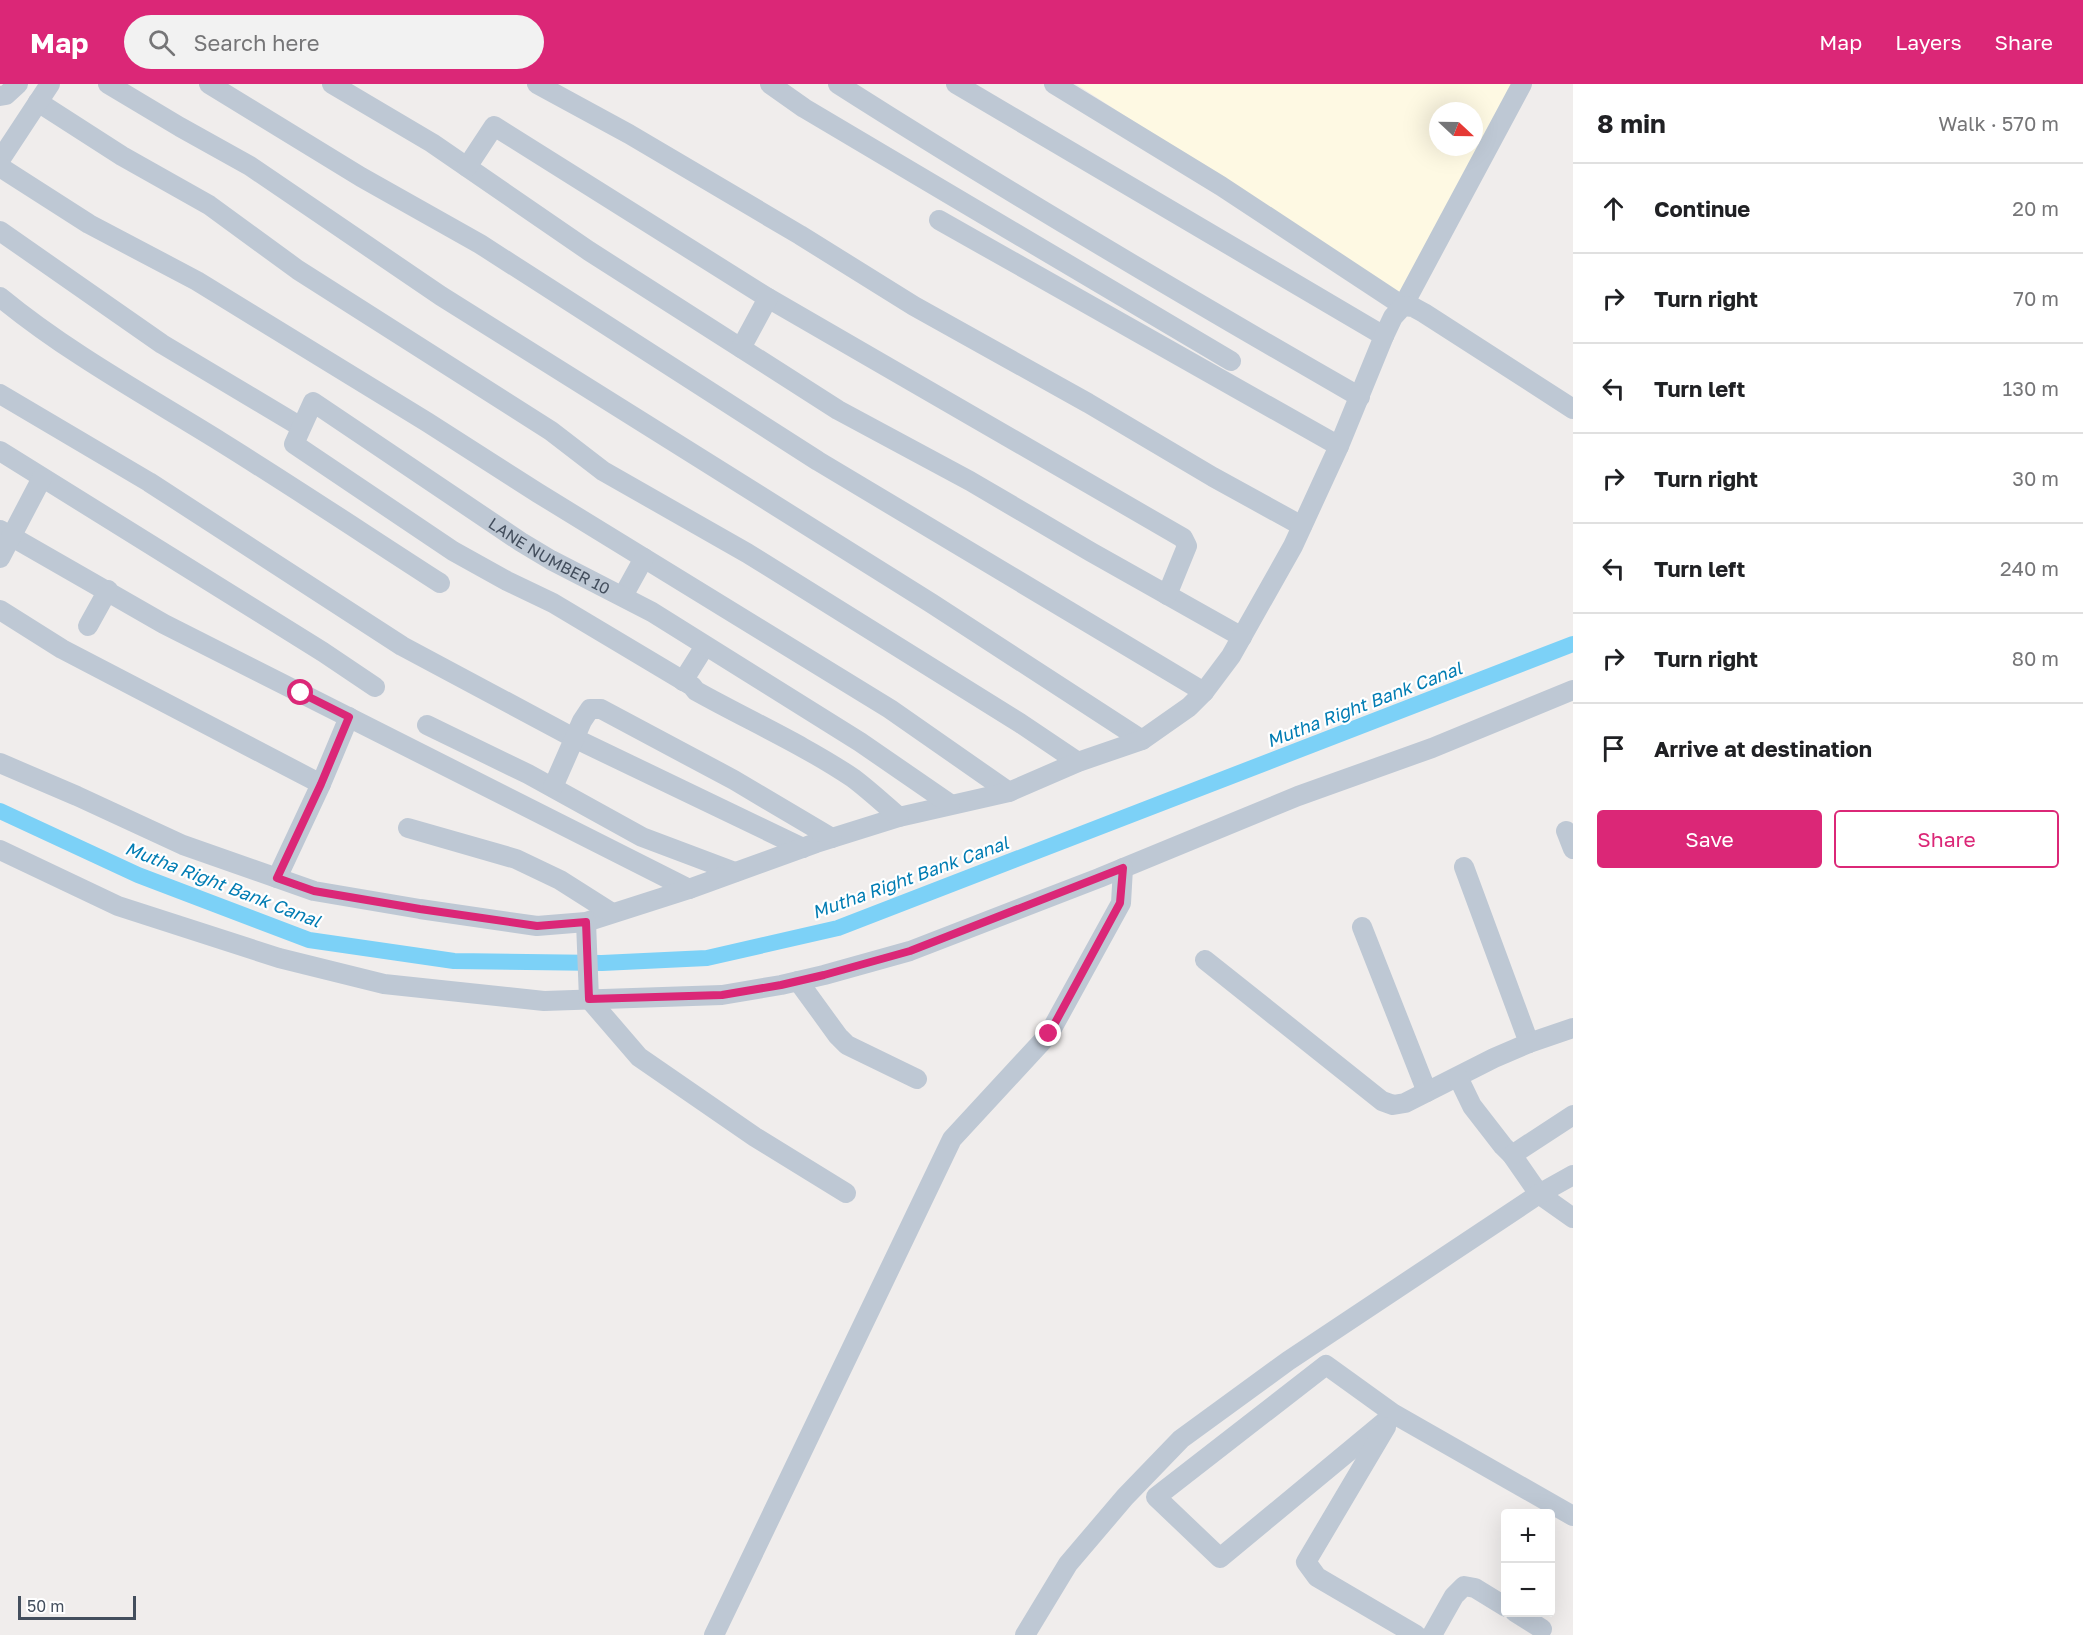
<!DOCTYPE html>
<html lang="en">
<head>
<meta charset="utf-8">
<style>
	:root { --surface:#fff; --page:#f2f2f2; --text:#202124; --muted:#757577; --line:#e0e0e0; --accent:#db2777 }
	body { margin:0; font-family:"Golos Text",sans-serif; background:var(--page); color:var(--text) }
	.controls { position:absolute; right:18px; bottom:18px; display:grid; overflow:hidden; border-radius:6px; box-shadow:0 6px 24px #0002 }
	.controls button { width:54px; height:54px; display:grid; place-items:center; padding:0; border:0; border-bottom:2px solid var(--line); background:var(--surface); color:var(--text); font:30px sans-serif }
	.compass { position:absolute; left:1429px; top:18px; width:54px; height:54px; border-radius:50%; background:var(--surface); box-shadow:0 6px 24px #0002; rotate:112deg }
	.scale { position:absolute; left:18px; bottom:15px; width:118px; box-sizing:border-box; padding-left:6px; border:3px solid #434e5d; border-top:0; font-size:16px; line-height:21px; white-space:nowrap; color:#434e5d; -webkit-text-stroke:4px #fff; paint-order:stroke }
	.stop { position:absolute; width:18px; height:18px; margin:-14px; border:4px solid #db2777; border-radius:50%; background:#fff }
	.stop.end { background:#db2777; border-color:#fff; box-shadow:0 2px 6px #0008 }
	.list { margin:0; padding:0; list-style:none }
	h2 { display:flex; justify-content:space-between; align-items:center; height:78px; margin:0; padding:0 24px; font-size:26px }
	h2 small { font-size:20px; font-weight:400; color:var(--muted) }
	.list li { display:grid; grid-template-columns:39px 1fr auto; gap:18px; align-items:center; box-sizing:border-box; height:90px; padding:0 24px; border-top:2px solid var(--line) }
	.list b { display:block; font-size:22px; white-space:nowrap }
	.list em { font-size:20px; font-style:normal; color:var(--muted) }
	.actions { display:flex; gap:12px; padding:18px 24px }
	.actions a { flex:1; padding:14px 0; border:2px solid var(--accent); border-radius:6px; text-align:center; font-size:21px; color:var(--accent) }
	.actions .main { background:var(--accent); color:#fff }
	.icon { flex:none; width:33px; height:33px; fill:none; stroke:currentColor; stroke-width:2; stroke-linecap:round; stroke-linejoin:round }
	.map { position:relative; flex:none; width:1573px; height:1551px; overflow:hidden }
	header { display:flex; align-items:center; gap:36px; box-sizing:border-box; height:84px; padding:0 30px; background:var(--accent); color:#fff }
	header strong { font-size:28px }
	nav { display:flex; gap:33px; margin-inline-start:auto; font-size:21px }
	.search { width:420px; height:54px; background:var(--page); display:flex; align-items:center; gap:15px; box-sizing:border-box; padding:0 21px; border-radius:33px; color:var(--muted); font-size:22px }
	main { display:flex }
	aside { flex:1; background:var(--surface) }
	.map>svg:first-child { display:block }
	.commercial { fill:#fef9e3; fill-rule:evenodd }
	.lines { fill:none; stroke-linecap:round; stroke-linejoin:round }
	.canal { stroke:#7cd1f7; stroke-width:16 }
	.minor { stroke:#bec8d4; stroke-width:20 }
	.route { stroke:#db2777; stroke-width:8 }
	.labels { text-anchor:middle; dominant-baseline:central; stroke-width:4.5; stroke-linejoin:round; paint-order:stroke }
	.street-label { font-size:16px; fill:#434e5d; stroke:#fff }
	.water-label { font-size:18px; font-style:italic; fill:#007cb3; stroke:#fff }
</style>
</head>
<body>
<header>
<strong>Map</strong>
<div class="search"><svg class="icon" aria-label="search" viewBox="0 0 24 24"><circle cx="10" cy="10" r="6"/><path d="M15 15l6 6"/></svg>Search here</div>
<nav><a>Map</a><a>Layers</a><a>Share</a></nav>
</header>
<main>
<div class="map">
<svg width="1573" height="1551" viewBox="0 0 1573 1551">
	<rect width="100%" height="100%" fill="#f0edec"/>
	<path class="commercial" d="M1076 0H1514L1401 211ZM1438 27H1474V63H1438Z"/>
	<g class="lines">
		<polyline class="canal" points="0,727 138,791 309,856 454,877 602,879 707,874 838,844 1573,560"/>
		<g class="minor">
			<polyline points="108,0 180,43 250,82 441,212 931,519 1142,656"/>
			<polyline points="209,0 361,93 480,160 818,377 1204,608"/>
			<polyline points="332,0 432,59 589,167 838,326 970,397 1091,468 1242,553"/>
			<polyline points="537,0 629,50 800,151 914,222 1088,319 1213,393 1302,442"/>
			<polyline points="770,0 804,24 1231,277"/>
			<path d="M838 0C1009 109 1184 212 1360 313"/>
			<polyline points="956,0 1384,252"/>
			<polyline points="1054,0 1221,102 1403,222 1522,0"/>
			<polyline points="0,12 6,11 18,0"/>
			<polyline points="38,18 122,72 209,121 298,186 551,347 603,387 747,469 1020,639 1078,678"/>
			<polyline points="0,76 50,0"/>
			<polyline points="0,83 89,140 197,197 427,338 538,409 890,625 1009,708"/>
			<polyline points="467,83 494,42 768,214 1183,454 1187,462 1167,511"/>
			<polyline points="939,136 1339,362"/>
			<polyline points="0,147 162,260 301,343"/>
			<path d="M0 213C68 269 147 312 221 358 295 404 367 452 440 499"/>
			<polyline points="741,264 768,214"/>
			<polyline points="0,310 149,398 402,562 574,654 803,764"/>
			<polyline points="0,367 323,568 375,603"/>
			<polyline points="0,446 164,540 689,805"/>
			<polyline points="0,474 42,394"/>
			<polyline points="623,512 644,474"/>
			<polyline points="0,526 62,565 321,700"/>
			<polyline points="88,542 108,506"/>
			<polyline points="683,597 705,562"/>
			<polyline points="427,641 528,690 642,753 735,788"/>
			<polyline points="0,679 77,712 183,761 314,807 420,825 537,842 586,838 689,805 816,759 899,733 1009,708 1078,678 1142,656 1189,623 1204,608 1231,572 1293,462 1339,362 1384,252 1393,233 1403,222 1413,223 1424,229 1573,325"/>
			<polyline points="553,703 582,637 590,625 601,625 734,696 832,754"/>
			<path id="s1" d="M899 733C884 720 869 706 853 694 804 661 748 636 696 607L692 602 553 519 507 497 453 467 294 360 313 318 521 458 551 476 652 528 860 658 950 720"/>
			<polyline points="408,744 516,775 560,796 612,829"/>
			<polyline points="1566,747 1573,765"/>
			<polyline points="0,766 118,822 279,874 384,900 544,917 722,911 781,901 824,891 910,867 1099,794 1298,712 1432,664 1573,606"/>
			<polyline points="1464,783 1529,959"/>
			<polyline points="277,794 321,700 349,633"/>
			<polyline points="586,838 589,915 639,973 755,1053 846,1109"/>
			<polyline points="1362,843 1427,1008"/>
			<polyline points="1205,876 1382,1017 1393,1021 1405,1019 1494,974 1529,959 1573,944"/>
			<polyline points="798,897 838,952 847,961 917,995"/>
			<polyline points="1458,993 1472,1022 1503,1062 1512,1071 1539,1110 1573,1134"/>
			<polyline points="1512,1071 1573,1031"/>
			<polyline points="1394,1330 1220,1474 1156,1413 1326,1281 1394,1330 1573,1432"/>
			<polyline points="1386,1343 1306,1478 1317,1493 1416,1551"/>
			<polyline points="1515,1528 1542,1545"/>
			<polyline points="714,1551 952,1055 1049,950 1121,819 1123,784"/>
			<polyline points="1025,1551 1068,1480 1125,1413 1181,1355 1288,1277 1539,1110 1573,1091"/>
			<polyline points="1432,1551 1454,1512 1464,1502 1475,1504 1506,1523"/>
		</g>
	</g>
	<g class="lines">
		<polyline class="route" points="301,609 349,633 321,700 277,794 314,807 420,825 537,842 586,838 589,915 722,911 781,901 824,891 910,867 1123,784 1120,819 1049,950"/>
	</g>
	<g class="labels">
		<g class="street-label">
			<text stroke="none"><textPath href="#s1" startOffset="1041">LANE NUMBER 10</textPath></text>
		</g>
		<g class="water-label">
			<text transform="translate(1364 620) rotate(-21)">Mutha Right Bank Canal</text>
			<text transform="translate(910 793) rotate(-20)">Mutha Right Bank Canal</text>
			<text transform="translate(223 800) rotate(21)">Mutha Right Bank Canal</text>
		</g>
	</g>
</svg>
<div class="controls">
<button>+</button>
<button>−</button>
</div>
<svg class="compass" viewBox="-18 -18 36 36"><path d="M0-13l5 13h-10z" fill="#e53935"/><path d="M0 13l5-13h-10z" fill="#757577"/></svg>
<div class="scale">50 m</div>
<div class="stop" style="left:301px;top:609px"></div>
<div class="stop end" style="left:1049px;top:950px"></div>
</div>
<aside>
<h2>8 min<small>Walk · 570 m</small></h2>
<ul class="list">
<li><svg class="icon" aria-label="ahead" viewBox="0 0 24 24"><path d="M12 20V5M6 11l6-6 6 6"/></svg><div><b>Continue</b></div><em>20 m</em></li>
<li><svg class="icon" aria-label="right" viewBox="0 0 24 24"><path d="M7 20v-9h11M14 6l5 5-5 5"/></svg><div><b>Turn right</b></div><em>70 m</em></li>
<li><svg class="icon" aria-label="left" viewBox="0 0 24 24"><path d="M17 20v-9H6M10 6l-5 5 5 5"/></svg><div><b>Turn left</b></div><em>130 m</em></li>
<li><svg class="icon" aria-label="right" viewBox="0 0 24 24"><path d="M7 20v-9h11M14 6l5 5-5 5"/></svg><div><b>Turn right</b></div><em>30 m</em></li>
<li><svg class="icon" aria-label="left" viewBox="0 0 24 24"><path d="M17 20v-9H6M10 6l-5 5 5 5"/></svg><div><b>Turn left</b></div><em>240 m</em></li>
<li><svg class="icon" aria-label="right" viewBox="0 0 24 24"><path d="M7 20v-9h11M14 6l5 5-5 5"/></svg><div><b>Turn right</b></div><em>80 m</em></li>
<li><svg class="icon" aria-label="arrive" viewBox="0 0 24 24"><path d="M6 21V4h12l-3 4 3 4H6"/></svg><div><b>Arrive at destination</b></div></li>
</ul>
<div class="actions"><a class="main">Save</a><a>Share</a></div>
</aside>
</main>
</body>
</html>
